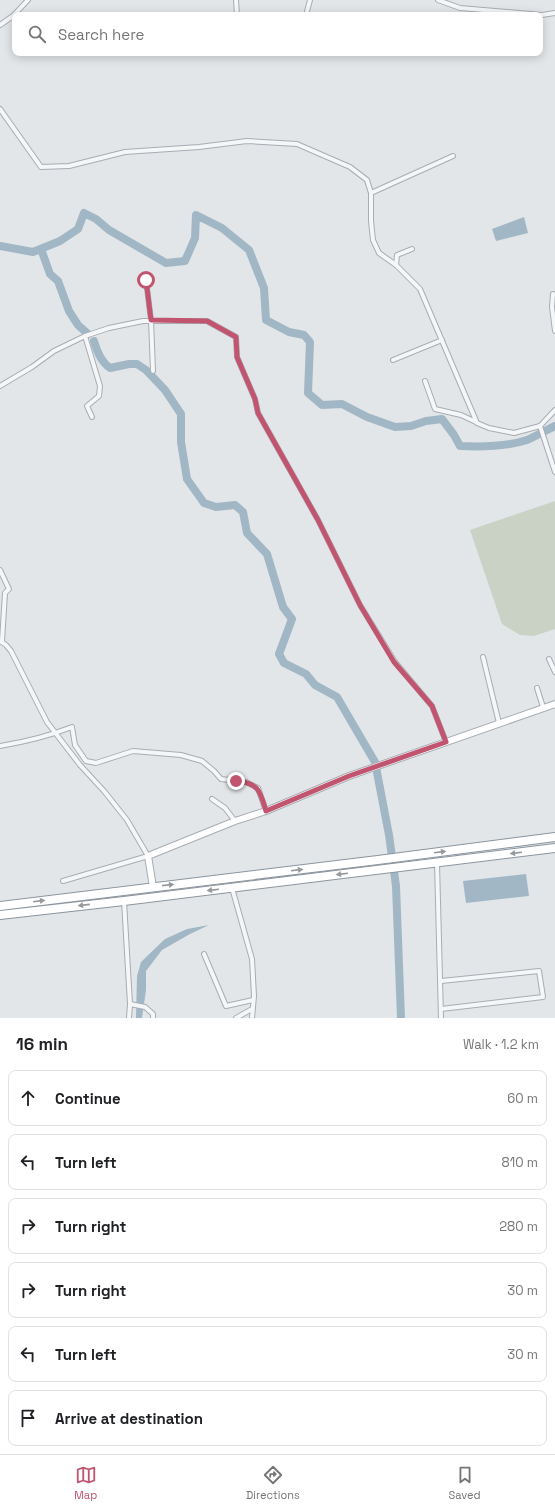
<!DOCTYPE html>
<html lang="en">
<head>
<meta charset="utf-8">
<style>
	:root { --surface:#fff; --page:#f6f6f6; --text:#202124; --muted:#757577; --line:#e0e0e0; --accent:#c15570 }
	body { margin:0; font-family:"Space Grotesk",sans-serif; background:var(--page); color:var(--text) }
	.stop { position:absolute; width:12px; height:12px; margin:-9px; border:3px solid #c15570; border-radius:50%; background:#fff }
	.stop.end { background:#c15570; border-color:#fff; box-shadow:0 1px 4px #0008 }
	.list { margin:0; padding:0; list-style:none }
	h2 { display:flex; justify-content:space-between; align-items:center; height:52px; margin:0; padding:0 16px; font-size:17px }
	h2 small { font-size:13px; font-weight:400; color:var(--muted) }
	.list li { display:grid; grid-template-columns:26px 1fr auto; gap:12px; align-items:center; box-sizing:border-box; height:56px; margin:0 8px 8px; padding:0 8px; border:1px solid var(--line); border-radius:8px }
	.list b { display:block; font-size:15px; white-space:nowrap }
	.list em { font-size:13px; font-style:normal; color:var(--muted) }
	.icon { flex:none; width:22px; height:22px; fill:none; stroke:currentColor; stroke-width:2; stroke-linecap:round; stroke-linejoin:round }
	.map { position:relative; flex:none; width:555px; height:1018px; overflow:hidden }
	.search { position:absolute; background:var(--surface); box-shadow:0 2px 10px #0003; left:12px; right:12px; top:12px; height:44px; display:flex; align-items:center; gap:10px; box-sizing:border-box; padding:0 14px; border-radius:8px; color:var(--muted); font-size:15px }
	.sheet { height:436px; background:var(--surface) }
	nav { display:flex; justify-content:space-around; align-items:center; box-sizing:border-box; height:56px; border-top:1px solid var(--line); background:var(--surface); font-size:11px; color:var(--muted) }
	nav a { display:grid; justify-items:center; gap:2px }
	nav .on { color:var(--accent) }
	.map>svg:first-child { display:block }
	.green { fill:#c9d2c4 }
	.water { fill:#a1b7c5 }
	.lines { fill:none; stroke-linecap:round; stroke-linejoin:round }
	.river { stroke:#a1b7c5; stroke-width:8 }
	.street-casing { stroke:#a8adb3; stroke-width:6 }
	.secondary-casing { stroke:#a8adb3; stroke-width:8 }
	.highway-casing { stroke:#8b959e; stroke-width:10 }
	.street { stroke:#f5f6f8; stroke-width:4 }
	.secondary { stroke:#fff; stroke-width:6 }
	.highway { stroke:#fff; stroke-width:8 }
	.oneway { fill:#969a9f }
	.route { stroke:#c15570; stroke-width:5 }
</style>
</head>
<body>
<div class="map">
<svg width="555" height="1018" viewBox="0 0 555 1018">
	<rect width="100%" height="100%" fill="#e2e6e9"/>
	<polygon class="green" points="555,501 555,629 534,636 520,635 502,624 470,530"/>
	<g class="water">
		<polygon points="524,217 528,233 496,241 492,229"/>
		<polygon points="526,874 529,896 466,903 463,881"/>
		<polygon points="209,925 190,934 162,950 146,971 146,990 142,1018 136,1018 137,976 141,962 165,939 187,929"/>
	</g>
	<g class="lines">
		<g class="river">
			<path d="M0 246 33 252 60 241 78 229 84 213 96 219 109 230 166 263 185 261 195 238 196 215 222 228 249 250 264 288 266 320 289 332 304 335 310 342 308 393 322 405 342 404 367 417 395 427 411 426 426 421 442 419 454 435 460 446C482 447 506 447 527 440 537 436 546 430 555 426"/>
			<polyline points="41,249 50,274 58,281 69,311 78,325 88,334"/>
			<path d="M94 341C97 352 101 362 110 368L129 364H137L146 370 165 390 181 414V442L187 479 204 503 216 507 235 505 243 512 247 533 267 554 283 607 292 619 279 654 284 663 306 674 315 685 337 697 375 762 389 835 396 886 401 1018"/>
		</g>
		<defs>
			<g id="street">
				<polyline points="236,0 237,15"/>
				<polyline points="438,0 460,8 542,15 555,13"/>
				<polyline points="306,15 310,0"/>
				<polyline points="0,25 13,16 28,0"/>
				<polyline points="0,109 41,167 69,166 125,152 199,147 247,141 297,144 350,167 367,180 371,193 371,221 373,240 379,253 396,265"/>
				<polyline points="371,193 453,156"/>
				<polyline points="412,249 397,255 396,265 420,289 477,423 489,428 514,433 540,426"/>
				<polyline points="146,280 151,320 153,371"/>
				<polyline points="553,294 552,307 555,331"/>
				<polyline points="85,336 100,386 99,396 87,406 92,417"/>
				<polyline points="393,360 442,340"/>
				<polyline points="425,381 435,409 461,415 476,422"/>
				<polyline points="0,386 32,367 54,351 85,336 109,328 143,321 207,321 236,337 237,357 255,399 258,413 318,520 360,605 395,662 432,706 446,742"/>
				<polyline points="555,410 540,426 555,472"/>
				<polyline points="0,570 9,589 5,593 2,641"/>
				<polyline points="0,641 6,645 11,651 47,722 80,765 104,791 127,820 148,856 63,881"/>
				<polyline points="483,657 499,723"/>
				<polyline points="549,659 555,672"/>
				<polyline points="537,688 543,707"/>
				<path d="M0 746C24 742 49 736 72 727L75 745 86 761 96 763 133 751 181 755 202 761 214 771 221 779 246 782 258 788 266 811"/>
				<polyline points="212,799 225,808 235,821"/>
				<polyline points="437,863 441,1018"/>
				<polyline points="232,888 252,959 254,996 252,1018"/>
				<polyline points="124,901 130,1004 129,1018"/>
				<polyline points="204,954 226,1006 253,1000"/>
				<polyline points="441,981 539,971 543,997 441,1009"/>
				<polyline points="130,1004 145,1007 153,1014 153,1018"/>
				<polyline points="236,1018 252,1009"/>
			</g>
			<polyline id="secondary" points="153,887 148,856 235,821 266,811 349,776 555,704"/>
			<g id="highway">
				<polyline points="0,906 378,860 555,837"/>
				<polyline points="0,915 124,901 555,848"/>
			</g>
		</defs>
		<use href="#street" class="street-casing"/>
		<use href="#secondary" class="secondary-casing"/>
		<use href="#highway" class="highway-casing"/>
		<use href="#street" class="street"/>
		<use href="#secondary" class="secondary"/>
		<use href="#highway" class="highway"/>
	</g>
	<defs><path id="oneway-solid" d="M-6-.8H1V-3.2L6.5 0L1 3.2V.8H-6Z"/></defs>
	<g class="oneway">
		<use href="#oneway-solid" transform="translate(440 852) rotate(-7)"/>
		<use href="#oneway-solid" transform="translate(516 853) rotate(173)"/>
		<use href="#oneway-solid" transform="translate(297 870) rotate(-7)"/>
		<use href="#oneway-solid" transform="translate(342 874) rotate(173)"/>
		<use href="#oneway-solid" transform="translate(168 885) rotate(-6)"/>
		<use href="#oneway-solid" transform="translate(213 890) rotate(173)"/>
		<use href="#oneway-solid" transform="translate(39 901) rotate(-7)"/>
		<use href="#oneway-solid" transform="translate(84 905) rotate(174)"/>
	</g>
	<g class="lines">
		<path class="route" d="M146 280 151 320 207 321 236 337 237 357 255 399 258 413 318 520 360 605 394 662 432 706 446 742 349 776 266 811C260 791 259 783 236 781"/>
	</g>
</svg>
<div class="stop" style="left:146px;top:280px"></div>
<div class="stop end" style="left:236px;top:781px"></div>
<div class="search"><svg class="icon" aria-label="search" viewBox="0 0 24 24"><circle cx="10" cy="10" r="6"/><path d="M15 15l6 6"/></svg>Search here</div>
</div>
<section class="sheet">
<h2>16 min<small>Walk · 1.2 km</small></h2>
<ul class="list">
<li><svg class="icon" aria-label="ahead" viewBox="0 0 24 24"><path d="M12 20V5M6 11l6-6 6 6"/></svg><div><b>Continue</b></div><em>60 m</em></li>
<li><svg class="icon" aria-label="left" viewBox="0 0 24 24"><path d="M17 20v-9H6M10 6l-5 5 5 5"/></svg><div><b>Turn left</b></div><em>810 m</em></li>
<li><svg class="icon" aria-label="right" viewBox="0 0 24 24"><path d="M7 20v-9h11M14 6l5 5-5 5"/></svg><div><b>Turn right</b></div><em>280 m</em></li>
<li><svg class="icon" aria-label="right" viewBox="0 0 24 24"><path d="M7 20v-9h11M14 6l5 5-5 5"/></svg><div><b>Turn right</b></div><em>30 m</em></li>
<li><svg class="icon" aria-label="left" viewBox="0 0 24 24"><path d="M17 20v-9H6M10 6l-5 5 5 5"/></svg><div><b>Turn left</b></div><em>30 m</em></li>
<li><svg class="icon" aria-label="arrive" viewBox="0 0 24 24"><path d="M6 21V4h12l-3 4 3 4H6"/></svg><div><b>Arrive at destination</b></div></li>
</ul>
</section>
<nav>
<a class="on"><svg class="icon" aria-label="map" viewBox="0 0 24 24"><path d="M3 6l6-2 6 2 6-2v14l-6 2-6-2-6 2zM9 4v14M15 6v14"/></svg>Map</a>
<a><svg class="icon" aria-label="directions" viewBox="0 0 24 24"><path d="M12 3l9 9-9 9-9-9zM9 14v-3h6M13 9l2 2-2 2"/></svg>Directions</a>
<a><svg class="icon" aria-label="saved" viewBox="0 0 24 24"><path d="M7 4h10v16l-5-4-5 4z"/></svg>Saved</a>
</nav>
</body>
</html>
